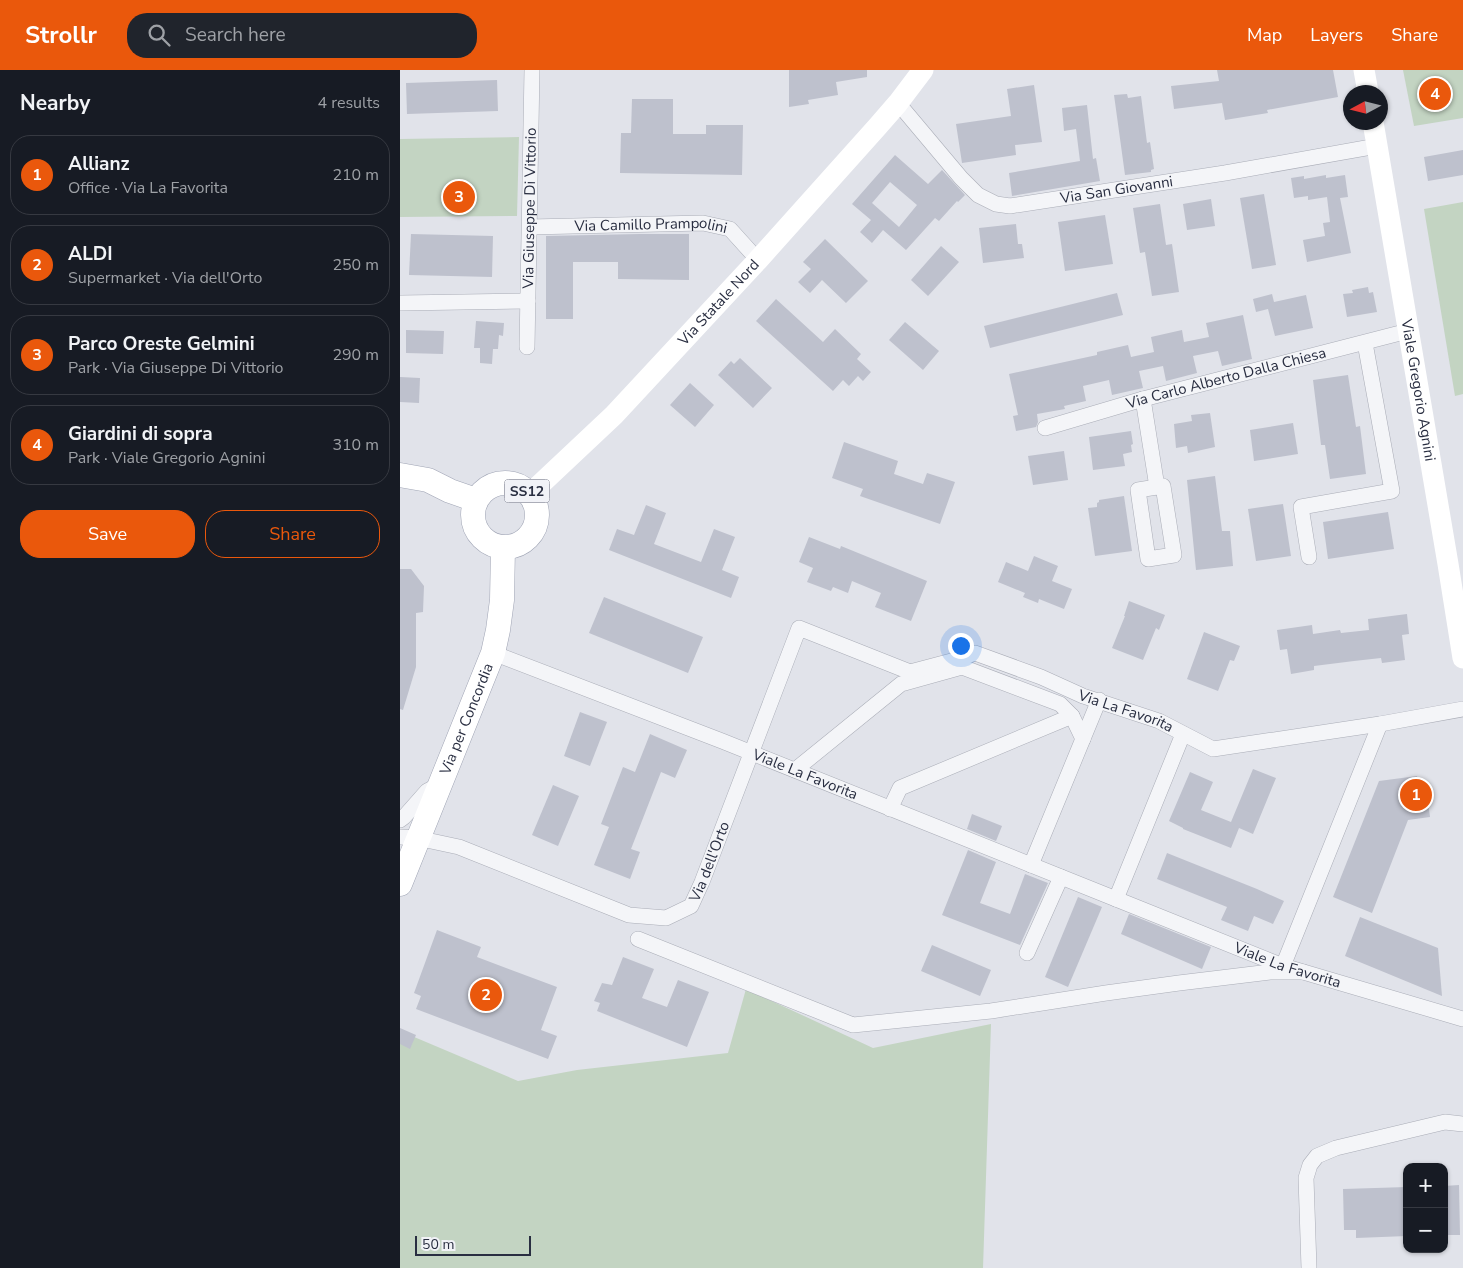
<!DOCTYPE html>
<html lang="en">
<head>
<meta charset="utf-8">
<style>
	:root { --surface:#171b24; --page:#20242c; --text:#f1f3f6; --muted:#9ea1a6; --line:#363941; --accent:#ea580c }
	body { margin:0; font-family:"Nunito Sans",sans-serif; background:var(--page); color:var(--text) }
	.controls { position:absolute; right:15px; bottom:15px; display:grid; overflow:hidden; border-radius:10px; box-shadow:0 1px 4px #0004 }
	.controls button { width:45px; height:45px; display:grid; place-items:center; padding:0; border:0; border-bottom:1px solid var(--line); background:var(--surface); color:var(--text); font:25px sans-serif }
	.compass { position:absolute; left:943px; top:15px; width:45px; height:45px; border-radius:50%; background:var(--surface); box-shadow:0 1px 4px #0004; rotate:263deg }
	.scale { position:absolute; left:15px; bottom:12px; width:116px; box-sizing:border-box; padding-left:5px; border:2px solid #292e41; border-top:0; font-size:14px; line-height:18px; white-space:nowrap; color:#292e41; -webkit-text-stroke:4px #f1f2f7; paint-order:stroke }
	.you { position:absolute; left:560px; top:575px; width:18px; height:18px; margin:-12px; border:4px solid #fff; border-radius:50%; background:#1a73e8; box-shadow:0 0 0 8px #1a73e833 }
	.badge { display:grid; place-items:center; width:32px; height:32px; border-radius:50%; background:var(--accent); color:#fff; font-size:16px; font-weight:700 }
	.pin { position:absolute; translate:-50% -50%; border:2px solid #fff; box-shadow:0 1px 5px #0006 }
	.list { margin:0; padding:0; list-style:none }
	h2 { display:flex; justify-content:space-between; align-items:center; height:65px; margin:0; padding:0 20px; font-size:21px }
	h2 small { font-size:16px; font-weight:400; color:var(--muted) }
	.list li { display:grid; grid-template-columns:32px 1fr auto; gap:15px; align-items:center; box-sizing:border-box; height:80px; margin:0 10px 10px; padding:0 10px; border:1px solid var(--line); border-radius:20px }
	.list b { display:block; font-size:19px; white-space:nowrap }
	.list p { margin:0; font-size:16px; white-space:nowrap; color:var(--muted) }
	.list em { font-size:16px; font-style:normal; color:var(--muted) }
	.actions { display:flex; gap:10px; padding:15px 20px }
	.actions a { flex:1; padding:11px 0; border:1px solid var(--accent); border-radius:20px; text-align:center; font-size:18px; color:var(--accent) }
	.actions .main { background:var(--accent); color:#fff }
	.icon { flex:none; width:28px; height:28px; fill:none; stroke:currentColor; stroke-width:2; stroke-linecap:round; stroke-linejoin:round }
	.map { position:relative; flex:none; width:1063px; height:1198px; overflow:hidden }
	header { display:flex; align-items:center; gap:30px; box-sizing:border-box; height:70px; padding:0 25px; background:var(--accent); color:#fff }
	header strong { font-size:24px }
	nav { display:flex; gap:28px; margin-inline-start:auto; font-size:18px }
	.search { width:350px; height:45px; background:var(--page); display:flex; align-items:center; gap:12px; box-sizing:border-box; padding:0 18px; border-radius:20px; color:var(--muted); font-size:19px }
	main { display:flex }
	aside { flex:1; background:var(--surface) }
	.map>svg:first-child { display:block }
	.green { fill:#c3d4c2 }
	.building { fill:#bec1cd; fill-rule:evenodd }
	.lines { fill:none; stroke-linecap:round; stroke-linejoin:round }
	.minor-casing { stroke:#aaadb7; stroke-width:16 }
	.primary-casing { stroke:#a0a5b5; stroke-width:25 }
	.minor { stroke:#f4f5f8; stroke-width:15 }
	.secondary { stroke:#fff; stroke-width:21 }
	.primary { stroke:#fff; stroke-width:24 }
	.labels { text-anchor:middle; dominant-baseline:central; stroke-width:4; stroke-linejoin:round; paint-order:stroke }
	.shield { fill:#f1f2f7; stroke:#656978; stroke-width:1 }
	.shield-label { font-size:14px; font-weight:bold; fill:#292e41 }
	.street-label { font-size:15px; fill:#292e41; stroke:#f1f2f7 }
</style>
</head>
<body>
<header>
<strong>Strollr</strong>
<div class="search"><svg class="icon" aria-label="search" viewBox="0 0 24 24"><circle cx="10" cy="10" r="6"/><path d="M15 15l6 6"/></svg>Search here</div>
<nav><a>Map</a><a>Layers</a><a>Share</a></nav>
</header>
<main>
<aside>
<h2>Nearby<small>4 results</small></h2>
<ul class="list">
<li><span class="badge">1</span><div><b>Allianz</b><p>Office · Via La Favorita</p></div><em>210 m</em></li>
<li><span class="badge">2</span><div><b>ALDI</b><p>Supermarket · Via dell'Orto</p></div><em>250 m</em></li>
<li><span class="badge">3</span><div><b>Parco Oreste Gelmini</b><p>Park · Via Giuseppe Di Vittorio</p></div><em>290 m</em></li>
<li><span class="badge">4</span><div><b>Giardini di sopra</b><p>Park · Viale Gregorio Agnini</p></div><em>310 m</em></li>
</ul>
<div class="actions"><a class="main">Save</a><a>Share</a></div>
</aside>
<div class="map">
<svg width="1063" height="1198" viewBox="0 0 1063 1198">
	<rect width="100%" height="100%" fill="#e1e3ea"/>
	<g class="green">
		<polygon points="1003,0 1063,0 1063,48 1014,56"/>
		<polygon points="119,67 117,146 0,147 0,69"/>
		<polygon points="1063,132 1063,324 1055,326 1024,139"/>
		<polygon points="346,919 473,978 591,954 583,1198 0,1198 0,961 118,1011 177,1000 328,983"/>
	</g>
	<g class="building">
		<polygon points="389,0 467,0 467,7 436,12 438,25 408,30 409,34 389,37"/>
		<polygon points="817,0 933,0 938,27 867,40 868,43 825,50 822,33 774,39 771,16 819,11"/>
		<polygon points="97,10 98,41 7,44 6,13"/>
		<polygon points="634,15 642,72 615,75 616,85 562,93 556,54 611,46 607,19"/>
		<polygon points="727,24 728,28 741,26 747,73 750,72 754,99 751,100 751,102 725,105 714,25"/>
		<polygon points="232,29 273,29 273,64 306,64 306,55 343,55 342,105 220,103 221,63 231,63"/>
		<polygon points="687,35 693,89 696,88 700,111 612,126 609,103 680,91 676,59 664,61 662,38"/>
		<polygon points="1063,80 1063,105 1028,111 1024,87"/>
		<path d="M495 85 528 114 542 100 565 125 558 132 557 131 539 151 535 148 506 180 483 160 472 173 460 162 471 150 452 134ZM490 112 517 135 499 157 472 133Z"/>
		<polygon points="926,105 926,108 945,105 948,127 940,128 951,183 907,192 903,170 925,166 923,153 930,152 927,127 908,130 908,126 894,128 891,108 904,106 904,109"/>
		<polygon points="864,124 876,195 852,199 840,128"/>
		<polygon points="811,129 815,156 787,160 783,134"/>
		<polygon points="760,134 766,175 772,174 779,222 752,226 745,182 740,183 733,138"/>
		<polygon points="705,145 713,194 665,201 658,152"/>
		<polygon points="616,154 618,174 622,174 624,188 583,193 579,158"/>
		<polygon points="11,164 93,166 92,207 9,205"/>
		<polygon points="240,164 289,164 289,210 218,209 218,192 173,192 173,249 146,249 146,166"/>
		<polygon points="425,169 468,211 446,233 422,210 410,223 398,212 411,199 403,192"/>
		<polygon points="541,176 559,192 528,226 511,210"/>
		<polygon points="968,217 969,223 973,222 977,242 947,247 943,224 953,223 952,220"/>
		<polygon points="717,223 723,245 590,278 584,256"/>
		<polygon points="872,224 874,232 906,225 913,258 875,266 868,239 856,242 853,229"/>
		<polygon points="376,229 423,272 435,259 461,284 457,289 471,302 463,311 458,306 449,316 443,310 433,321 356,251"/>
		<polygon points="843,245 852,289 822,296 818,281 793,286 797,303 766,311 763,296 739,301 743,318 712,325 709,310 683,316 686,331 664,336 665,339 637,344 638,352 636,357 616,361 613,346 618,345 609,304 697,285 697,282 728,275 731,287 754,282 751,267 782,260 784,272 809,267 806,253"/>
		<polygon points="76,251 104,253 103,266 99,265 98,279 93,279 92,294 80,293 80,278 74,278"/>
		<polygon points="505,252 539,281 523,300 489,270"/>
		<polygon points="6,260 44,261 43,284 6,283"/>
		<polygon points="340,288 372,318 353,338 318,305 331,291 334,294"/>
		<polygon points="948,305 956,357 960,356 966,404 930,409 925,375 921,375 913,310"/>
		<polygon points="0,307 20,308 19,333 0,332"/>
		<polygon points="290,313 314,335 295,357 270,335"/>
		<polygon points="810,343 815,377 788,383 787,376 776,378 774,354 792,351 791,345"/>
		<polygon points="893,353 898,384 854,391 850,360"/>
		<polygon points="731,361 733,374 731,375 732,382 723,384 725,396 693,400 689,367"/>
		<polygon points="444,372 498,391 494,404 523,414 527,403 555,412 540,454 460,426 463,419 432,408"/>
		<polygon points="664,381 668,410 633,415 628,386"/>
		<polygon points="815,406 822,461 830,461 833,496 796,500 787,410"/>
		<polygon points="724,426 732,481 695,486 688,438 697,437 697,433 699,432 699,430"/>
		<polygon points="883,434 891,486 856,491 848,439"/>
		<polygon points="246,435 266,443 254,474 301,492 314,459 335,467 322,500 339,507 331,528 209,480 217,459 234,465"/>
		<polygon points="988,442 994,479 928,489 923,452"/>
		<polygon points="409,467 440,479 441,476 527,511 511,551 475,537 481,523 452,511 448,523 433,517 431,521 407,512 413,498 399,492"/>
		<polygon points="634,486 658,496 652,511 672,519 664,539 639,529 638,533 623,527 625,523 598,512 606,492 628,501"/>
		<polygon points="0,499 11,499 24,516 23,542 16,543 16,597 3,640 0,639"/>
		<polygon points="204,527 303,567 288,603 189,563"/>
		<polygon points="729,531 765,545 759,560 756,558 743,590 712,578 725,546 724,546"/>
		<polygon points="1007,544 1009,564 1002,565 1005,590 982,593 981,588 954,591 914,596 914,600 891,604 887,579 880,580 877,560 912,555 913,564 940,560 941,563 969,560 968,549"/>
		<polygon points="804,562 840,576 834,591 830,590 818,621 787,609"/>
		<polygon points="180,642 207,652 190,696 164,686"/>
		<polygon points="250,664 287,680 275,708 261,702 231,779 240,782 230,809 194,795 209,757 201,754 223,697 235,702"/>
		<polygon points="853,699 876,708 853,764 839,758 831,778 783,759 783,758 769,751 790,702 813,712 801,740 831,752"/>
		<polygon points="1017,706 1020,725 1027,724 1030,747 1008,750 972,843 933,827 979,711"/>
		<polygon points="153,715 179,726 158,776 132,765"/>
		<polygon points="572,744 602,756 596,771 567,759"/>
		<polygon points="568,780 596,792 580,833 610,844 625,804 648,813 620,875 542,845"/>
		<polygon points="767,783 857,819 884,831 873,854 854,846 848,861 821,850 827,837 757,809"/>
		<polygon points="678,827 702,837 668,917 645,907"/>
		<polygon points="729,844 811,877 802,899 721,864"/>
		<polygon points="960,847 1038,878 1042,926 945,886"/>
		<polygon points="37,860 81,877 77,887 157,917 141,960 157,966 148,989 16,939 21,926 14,923"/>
		<polygon points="532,875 591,900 580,926 521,901"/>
		<polygon points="223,887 254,899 242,928 267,937 278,910 309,922 287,977 197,941 200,933 194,931 202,913 212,915"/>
		<polygon points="0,958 16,965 10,979 0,974"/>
		<polygon points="1059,1115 1060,1165 1044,1165 1044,1116"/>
		<polygon points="1007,1117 1007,1166 956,1168 956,1160 944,1160 943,1119"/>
	</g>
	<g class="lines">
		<defs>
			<g id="minor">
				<path id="s1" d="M498 33 561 108 578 125 596 134 610 136 825 103 977 76"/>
				<path id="s2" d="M130 157 303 153 330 159 358 190"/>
				<polyline points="1,233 128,231"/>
				<path id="s3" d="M127 277 132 0"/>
				<polyline points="743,329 757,417"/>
				<path id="s4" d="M645 358 743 329 1008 261"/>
				<polygon points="763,416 774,485 748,489 738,420"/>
				<polyline points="909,487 901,437 992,421 965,273"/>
				<path id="s5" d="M93 583 322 671 716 829 783 664"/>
				<polyline points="395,700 501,614 562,597 660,634 672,646"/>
				<polyline points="490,739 500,718 672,646 683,669"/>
				<polyline points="0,750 4,747 27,721 38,715"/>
				<path id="s6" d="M0 767 17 768 59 777 229 845 266 848 291 836 302 812 399 558 510 602 559 589 575 583 641 607 683 626 759 651 813 679 980 654 1063 639"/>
				<polyline points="631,795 699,630"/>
				<path id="s7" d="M716 829 883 896 1063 949"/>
				<polyline points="238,869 453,955 591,941 706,923 779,913 870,902 903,902"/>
				<polyline points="627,883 661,807"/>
				<polyline points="883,896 980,654"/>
				<polyline points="909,1198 906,1108 910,1095 917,1086 936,1078 1045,1052 1063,1054"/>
			</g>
			<g id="primary">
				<polyline points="0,405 28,410 50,421 76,430"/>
				<circle cx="105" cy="445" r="32"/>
				<path id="s10" d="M0 814 93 583 98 560 102 530 103 478"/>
			</g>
		</defs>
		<use href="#minor" class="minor-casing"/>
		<use href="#primary" class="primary-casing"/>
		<use href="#minor" class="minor"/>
		<g class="secondary">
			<polyline points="964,0 968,22"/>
			<path id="s8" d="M973 52 1048 494 1063 588"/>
			<path id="s9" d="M130 424 214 345 358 190 478 56 498 33 523 0"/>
		</g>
		<use href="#primary" class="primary"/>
	</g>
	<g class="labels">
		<rect class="shield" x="104.5" y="409.5" width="45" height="23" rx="4"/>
		<g class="shield-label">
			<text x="127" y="421">SS12</text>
		</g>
		<g class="street-label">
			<text stroke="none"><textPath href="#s1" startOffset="264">Via San Giovanni</textPath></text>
			<text stroke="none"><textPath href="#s3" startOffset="139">Via Giuseppe Di Vittorio</textPath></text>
			<text stroke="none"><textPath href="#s2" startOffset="121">Via Camillo Prampolini</textPath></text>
			<text stroke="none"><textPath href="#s9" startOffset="269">Via Statale Nord</textPath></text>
			<text stroke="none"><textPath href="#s4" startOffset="188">Via Carlo Alberto Dalla Chiesa</textPath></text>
			<text stroke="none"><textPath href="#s8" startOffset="272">Viale Gregorio Agnini</textPath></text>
			<text stroke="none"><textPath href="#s6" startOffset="955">Via La Favorita</textPath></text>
			<text stroke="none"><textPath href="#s10" startOffset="178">Via per Concordia</textPath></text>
			<text stroke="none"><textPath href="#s5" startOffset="335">Viale La Favorita</textPath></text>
			<text stroke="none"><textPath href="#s6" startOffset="356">Via dell'Orto</textPath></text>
			<text stroke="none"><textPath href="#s7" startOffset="184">Viale La Favorita</textPath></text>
		</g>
	</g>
</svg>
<div class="controls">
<button>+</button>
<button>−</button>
</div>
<svg class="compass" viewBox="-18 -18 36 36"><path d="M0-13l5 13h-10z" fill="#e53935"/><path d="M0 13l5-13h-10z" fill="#9ea1a6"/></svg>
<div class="scale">50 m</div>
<div class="you"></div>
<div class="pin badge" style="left:1016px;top:725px">1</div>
<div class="pin badge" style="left:86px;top:925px">2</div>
<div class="pin badge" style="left:59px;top:127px">3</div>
<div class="pin badge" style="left:1035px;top:24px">4</div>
</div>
</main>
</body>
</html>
